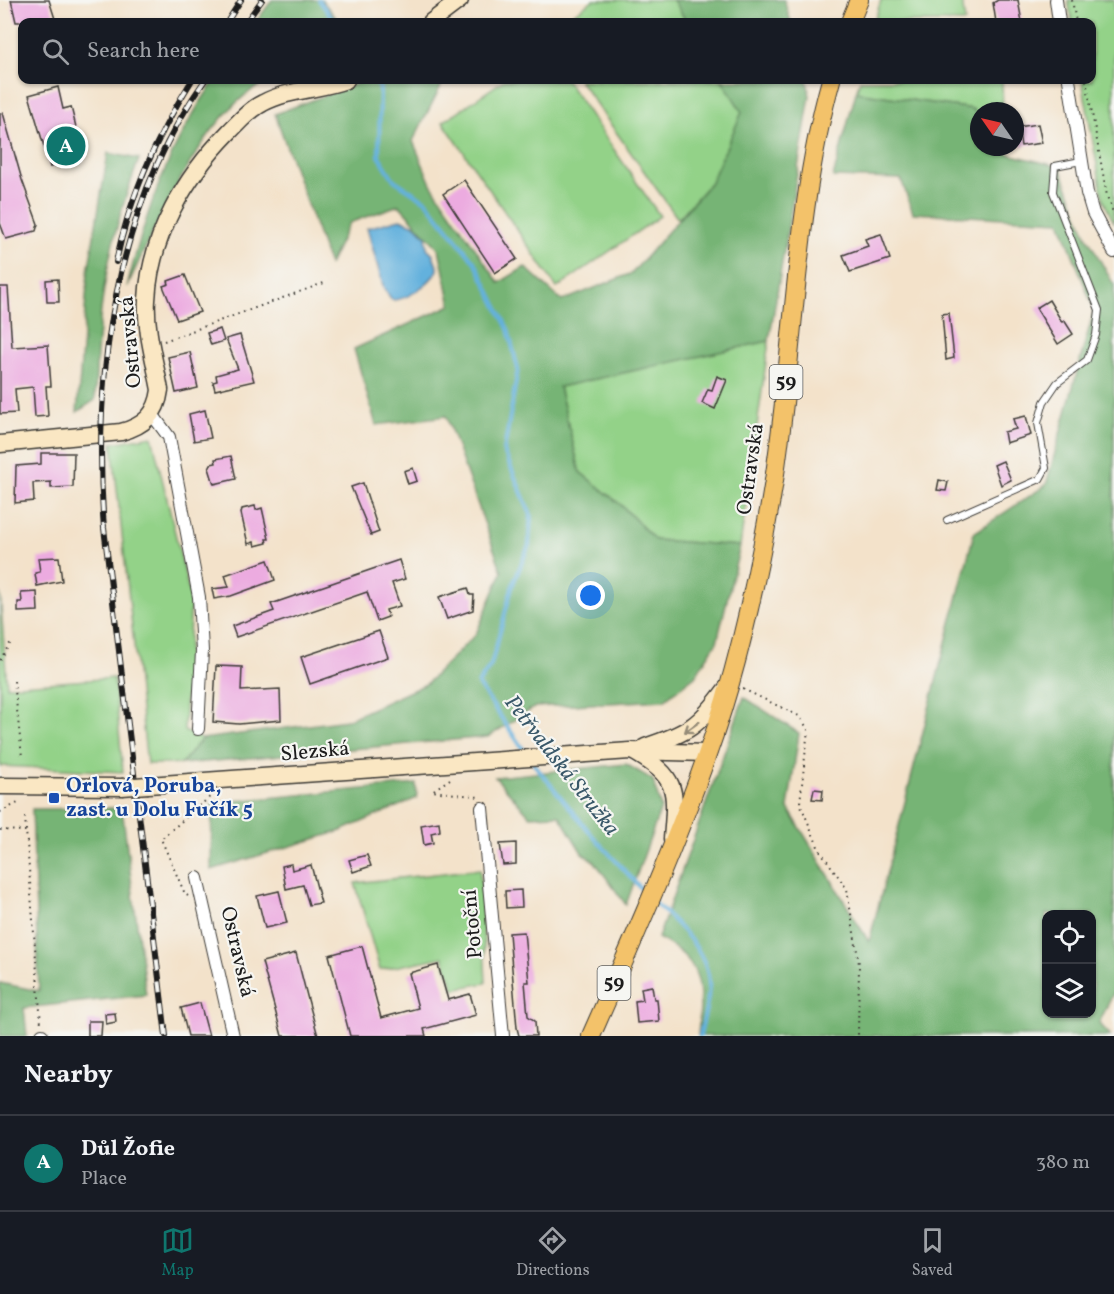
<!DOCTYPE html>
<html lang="en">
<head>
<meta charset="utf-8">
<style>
	:root { --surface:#171b24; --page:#242831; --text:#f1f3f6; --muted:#9ea1a6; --line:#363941; --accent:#0f766e }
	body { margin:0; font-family:Vollkorn,serif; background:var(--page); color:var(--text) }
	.controls { position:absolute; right:18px; bottom:18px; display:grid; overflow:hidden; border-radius:12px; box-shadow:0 2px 4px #0004 }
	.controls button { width:54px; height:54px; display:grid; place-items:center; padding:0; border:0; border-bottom:2px solid var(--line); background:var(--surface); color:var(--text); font:30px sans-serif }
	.compass { position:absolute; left:970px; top:102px; width:54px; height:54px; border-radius:50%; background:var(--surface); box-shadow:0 2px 4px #0004; rotate:304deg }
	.you { position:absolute; left:591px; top:596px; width:21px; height:21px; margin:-15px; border:4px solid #fff; border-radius:50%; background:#1a73e8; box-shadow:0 0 0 9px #1a73e833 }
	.badge { display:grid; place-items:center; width:39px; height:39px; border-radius:50%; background:var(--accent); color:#fff; font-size:20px; font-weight:700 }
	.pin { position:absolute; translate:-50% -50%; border:3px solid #fff; box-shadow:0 2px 6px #0006 }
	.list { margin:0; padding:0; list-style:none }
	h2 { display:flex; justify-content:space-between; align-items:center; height:78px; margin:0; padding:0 24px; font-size:26px }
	h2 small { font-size:20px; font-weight:400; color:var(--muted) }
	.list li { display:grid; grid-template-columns:39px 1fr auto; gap:18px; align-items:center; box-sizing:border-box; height:96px; padding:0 24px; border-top:2px solid var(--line) }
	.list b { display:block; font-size:22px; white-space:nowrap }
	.list p { margin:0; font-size:20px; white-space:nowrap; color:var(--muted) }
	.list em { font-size:20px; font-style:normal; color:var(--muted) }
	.icon { flex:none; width:33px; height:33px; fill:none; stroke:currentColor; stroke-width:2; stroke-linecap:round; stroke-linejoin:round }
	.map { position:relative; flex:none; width:1114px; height:1036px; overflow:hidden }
	.search { position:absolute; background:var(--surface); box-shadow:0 2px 4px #0004; left:18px; right:18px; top:18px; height:66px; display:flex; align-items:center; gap:15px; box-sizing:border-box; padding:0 21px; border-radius:12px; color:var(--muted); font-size:22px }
	.sheet { height:174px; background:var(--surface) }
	nav { display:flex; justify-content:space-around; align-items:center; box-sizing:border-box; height:84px; border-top:2px solid var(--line); background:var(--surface); font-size:16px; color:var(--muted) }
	nav a { display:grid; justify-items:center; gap:3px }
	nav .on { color:var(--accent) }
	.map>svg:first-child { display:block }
	.green { fill:#93d288; stroke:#587752; stroke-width:1.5 }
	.forest { fill:#76b474; stroke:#496848; stroke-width:1.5; fill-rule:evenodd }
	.water { fill:#64b1dd; stroke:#40667c; stroke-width:1.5 }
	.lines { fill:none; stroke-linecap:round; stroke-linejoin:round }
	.stream { stroke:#64b1dd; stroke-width:4 }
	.building { fill:#ecabe0 }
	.lane-casing { stroke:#3c3a36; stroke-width:8 }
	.street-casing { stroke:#3c3a36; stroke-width:14 }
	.secondary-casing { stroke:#3c3a36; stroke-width:19 }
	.primary-casing { stroke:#3c3a36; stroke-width:20 }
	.path { stroke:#3c3a36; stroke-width:2; stroke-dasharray:1.5 4.5; stroke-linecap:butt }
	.lane { stroke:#fff; stroke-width:6 }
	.street { stroke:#fff; stroke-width:12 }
	.secondary { stroke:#fae7c3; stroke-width:16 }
	.primary { stroke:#f3c26a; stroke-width:18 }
	.rail-casing { stroke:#1c1c1c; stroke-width:6 }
	.rail { stroke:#f6f6f2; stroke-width:4; stroke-dasharray:11; stroke-linecap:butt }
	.secondary-bridge-casing { stroke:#3c3a36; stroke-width:19; stroke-linecap:butt }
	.secondary-bridge { stroke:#fae7c3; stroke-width:16 }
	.oneway { stroke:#968c78 }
	.transit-dot { fill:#1a4fb4; stroke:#f6f6f2; stroke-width:2 }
	.labels { text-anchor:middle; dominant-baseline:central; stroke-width:4.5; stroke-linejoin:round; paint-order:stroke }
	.shield { fill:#f6f6f2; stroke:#5d5d5c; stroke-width:1.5 }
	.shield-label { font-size:20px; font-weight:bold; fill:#1c1c1c }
	.street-label { font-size:21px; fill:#1c1c1c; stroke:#f6f6f2 }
	.transit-label { font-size:21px; font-weight:bold; fill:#164399; stroke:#f6f6f2; text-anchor:start }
	.water-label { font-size:22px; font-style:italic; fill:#395869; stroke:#f6f6f2 }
</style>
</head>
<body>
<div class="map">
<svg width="1114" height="1036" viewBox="0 0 1114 1036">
	<rect width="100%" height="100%" fill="#f6f6f2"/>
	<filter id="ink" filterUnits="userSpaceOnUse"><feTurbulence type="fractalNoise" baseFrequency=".0167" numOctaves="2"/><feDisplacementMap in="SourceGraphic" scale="12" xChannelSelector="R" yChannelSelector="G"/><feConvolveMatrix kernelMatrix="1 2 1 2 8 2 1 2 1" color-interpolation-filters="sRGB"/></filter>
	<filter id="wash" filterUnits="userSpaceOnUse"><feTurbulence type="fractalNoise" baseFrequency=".008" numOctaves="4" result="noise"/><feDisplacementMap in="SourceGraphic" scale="24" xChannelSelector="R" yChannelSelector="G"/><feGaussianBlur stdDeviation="1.35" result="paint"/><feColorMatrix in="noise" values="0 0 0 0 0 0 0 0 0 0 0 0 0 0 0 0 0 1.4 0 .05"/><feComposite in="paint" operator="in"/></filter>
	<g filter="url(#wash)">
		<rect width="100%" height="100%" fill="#f3e2ca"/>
		<g class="green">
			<polygon points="593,0 673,0 687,22 562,22"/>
			<polygon points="881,0 962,0 965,22 874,22"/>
			<polygon points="1068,0 1114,0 1114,223 1103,199 1082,80 1092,80 1092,22 1072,22"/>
			<polygon points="504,80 566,80 660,216 557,288 443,122"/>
			<polygon points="579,80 722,80 743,112 711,182 678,219"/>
			<polygon points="860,80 1002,80 1003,111 979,111 979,117 973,109 856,92"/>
			<polygon points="769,341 740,546 655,540 621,505 580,472 559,387"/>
			<polygon points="152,436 191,600 184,731 202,739 181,764 147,764 112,443"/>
			<polygon points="0,592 7,686 114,678 123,772 0,766"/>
			<polygon points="480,869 486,983 454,989 443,957 380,970 355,883"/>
		</g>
		<g class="forest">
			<polygon points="272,0 322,0 339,22 256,22"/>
			<polygon points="673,0 784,0 791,22 687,22"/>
			<path d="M215 80H273C210 98 153 231 127 287 146 210 169 145 215 80Z"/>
			<polygon points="367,80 444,80 413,141 431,184 499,283 525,267 562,301 632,273 711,182 742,112 722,80 807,80 810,96 769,341 559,387 580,472 621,505 655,540 740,546 717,642 695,676 664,700 535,707 488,737 181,764 202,739 347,720 426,684 476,634 502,572 446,416 376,425 354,349 451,305 439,249 399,205 349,223 329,265 275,114"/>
			<path d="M856 92 973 109 979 117V147H1003L1009 154 1060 167 1086 235 1114 285V992L1099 1023 1111 1036H698C702 986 705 962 658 938L744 697 799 733 788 808 869 942 974 533 1046 485 1094 310 1060 221 913 213 901 179 833 177ZM1046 914H1092V1014H1046Z"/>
			<path d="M108 153 139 159C107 243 97 312 95 400L77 412 88 272Z"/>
			<polygon points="626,764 653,780 661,808 626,905 595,862 582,853 559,815 530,816 495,777"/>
			<polygon points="416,784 417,798 341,831 211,870 212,803"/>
			<polygon points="122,808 146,995 24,1008 27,1036 0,1036 0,983 39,991 32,809"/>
		</g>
		<path class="water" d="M400 219 415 225 426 236 427 248 433 254 438 270C430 283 407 301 392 300L384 289 367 228Z"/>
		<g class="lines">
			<g class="stream">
				<polyline points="319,0 335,22"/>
				<polyline points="374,80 380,88 379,156 394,180 426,201 476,264 508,329 518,369 504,451 531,515 529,545 513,584 491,665 478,684 525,752"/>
				<polyline points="533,763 592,835 648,896"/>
				<path d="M655 903C677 924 708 951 709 984 709 1001 703 1020 700 1036"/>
			</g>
		</g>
		<g id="blocks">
			<g class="building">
				<polygon points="11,0 49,0 56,22 16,22"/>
				<polygon points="998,0 1018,0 1022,22 996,22 993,3"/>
				<polygon points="58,87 63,109 71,107 77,131 72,133 76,147 74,160 50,167 29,95"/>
				<polygon points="3,113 22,180 38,224 36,231 6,239 0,223 0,114"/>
				<polygon points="1038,124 1042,143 1021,146 1018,127"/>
				<polygon points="464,180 517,259 495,273 443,194"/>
				<polygon points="881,234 890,259 850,272 843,255 868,246 865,239"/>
				<polygon points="185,275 200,312 177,320 163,286 169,284 168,281"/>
				<polygon points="58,279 59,302 47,302 46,280"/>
				<polygon points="0,287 8,287 12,347 48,345 51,386 46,386 48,416 35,417 33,387 15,389 17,413 0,414"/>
				<polygon points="1049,300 1062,322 1064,320 1073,334 1058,344 1036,308"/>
				<polygon points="949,313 954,358 946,360 942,314"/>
				<polygon points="220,329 224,341 211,345 207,333"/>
				<polygon points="240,335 254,381 215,390 213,382 217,381 216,375 238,369 226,339"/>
				<polygon points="190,352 198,388 176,393 168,357"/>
				<polygon points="717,376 727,380 715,409 702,403 708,389 712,390"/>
				<polygon points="205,410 211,438 194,441 189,414"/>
				<polygon points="1026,416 1031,435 1006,443 1004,432 1016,429 1013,419"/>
				<polygon points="41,453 74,453 73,487 51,488 51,482 33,483 34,501 15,503 16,466 41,464"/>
				<polygon points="231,456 236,479 214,484 209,468 211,464 216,463 215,459"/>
				<polygon points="1003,461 1011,480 1001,485 994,465"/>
				<polygon points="413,468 417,481 408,484 404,471"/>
				<polygon points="939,480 948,482 946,491 937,490"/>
				<polygon points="363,483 379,532 371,535 351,487"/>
				<polygon points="255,506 256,510 262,508 269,539 266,539 267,543 255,546 254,542 248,544 241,513 242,509"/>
				<polygon points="59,557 62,581 37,586 35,573 40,572 38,558"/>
				<polygon points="268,560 275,580 231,596 214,599 212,589 229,587 225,575"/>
				<polygon points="399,560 405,579 392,583 400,606 386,610 388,617 377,621 367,592 236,637 232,626 274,611 271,604"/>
				<polygon points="468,588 470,595 474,595 473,610 447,619 439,597"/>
				<polygon points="37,592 38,611 18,612 18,602 22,602 21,593"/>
				<polygon points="379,631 388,657 310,684 301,657"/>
				<polygon points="216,666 242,667 241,691 280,689 281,720 239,724 213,722"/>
				<polygon points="814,789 823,790 822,800 812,799"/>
				<polygon points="439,822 440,831 431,833 433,843 424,845 421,825"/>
				<polygon points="516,843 516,864 503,865 500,844"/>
				<polygon points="367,855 371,866 353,872 349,860"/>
				<polygon points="291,864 292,870 311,865 321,903 309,905 303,885 286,889 282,866"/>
				<polygon points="521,890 522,907 506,908 505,891"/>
				<polygon points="279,891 287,923 265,928 257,896"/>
				<polygon points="524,932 529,982 525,982 528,1016 535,1021 536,1036 519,1036 517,1028 509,933"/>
				<polygon points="362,946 381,1018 418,1008 409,973 438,965 448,1000 470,994 476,1015 424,1029 426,1036 350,1036 329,955"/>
				<polygon points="296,953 307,996 318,1036 282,1036 274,1006 262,962"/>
				<polygon points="652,986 654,999 657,999 659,1021 637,1023 635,1001 643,1000 641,988"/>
				<polygon points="200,1003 209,1036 188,1036 181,1008"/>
				<polygon points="115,1013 116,1022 106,1024 105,1014"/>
				<polygon points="88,1021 102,1021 101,1036 88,1036"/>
			</g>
		</g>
	</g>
	<g filter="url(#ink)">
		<use href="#blocks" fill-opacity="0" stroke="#3c3a36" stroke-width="1.5"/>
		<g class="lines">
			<defs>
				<polyline id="lane" points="947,520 1040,479 1046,468 1038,423 1044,402 1057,383 1087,360 1096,335 1099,310 1053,192 1055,166 1081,161"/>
				<g id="street">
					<polyline points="1056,0 1059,22"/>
					<polyline points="1069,80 1087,193 1093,213 1114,252"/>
					<polyline points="152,414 169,437 199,597 202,651 198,729"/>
					<polyline points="482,808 503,1036"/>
					<polyline points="197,878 233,1036"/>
					<polyline points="42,1035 42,1036"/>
				</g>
				<g id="secondary">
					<polyline points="431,22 460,0"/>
					<path d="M0 444 121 432C144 426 157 414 160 390 155 362 145 329 147 300 150 236 185 177 229 132 239 122 250 109 263 103 289 89 320 90 346 80"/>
					<path d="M645 747C688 733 699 726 726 689"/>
					<path d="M634 752C679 778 676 790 672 839"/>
					<polyline points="148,785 630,751 708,753"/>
					<polyline points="0,786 122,787"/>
				</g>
				<g id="primary">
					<polyline points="850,22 859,0"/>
					<path d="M591 1036C632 943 673 851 707 755 737 672 756 585 771 499 795 360 793 216 831 80"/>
				</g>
			</defs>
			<use href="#lane" class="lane-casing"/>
			<use href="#street" class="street-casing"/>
			<use href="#secondary" class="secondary-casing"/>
			<use href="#primary" class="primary-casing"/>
			<g class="path">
				<polyline points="1072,0 1076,22"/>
				<polyline points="1086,80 1107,196 1114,215"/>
				<polyline points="164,341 324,283"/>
				<polyline points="0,660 11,642"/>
				<polyline points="14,681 22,757"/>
				<polyline points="743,689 799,716 808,729 800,803 819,849 847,889 859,964 858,1036"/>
				<polyline points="450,779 432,791 479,797"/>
				<polyline points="0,812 18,803"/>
				<polyline points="25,817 41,1024"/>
				<polyline points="0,830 26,831"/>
				<polyline points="188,896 185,894 161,839 212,795"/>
			</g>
			<use href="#lane" class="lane"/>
			<use href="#street" class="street"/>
			<use href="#secondary" class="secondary"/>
			<use href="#primary" class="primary"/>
			<defs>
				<g id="rail">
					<polyline points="227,22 241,0"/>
					<polyline points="246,22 262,0"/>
					<path d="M116 262C130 195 156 137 192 80"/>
					<path d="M166 1036 104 528C92 376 115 207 205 80"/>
				</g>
			</defs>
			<use href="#rail" class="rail-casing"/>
			<use href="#rail" class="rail"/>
			<defs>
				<polyline id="secondary-bridge" points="122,787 148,785"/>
			</defs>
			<use href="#secondary-bridge" class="secondary-bridge-casing"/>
			<use href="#secondary-bridge" class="secondary-bridge"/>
		</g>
		<defs><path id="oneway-shaft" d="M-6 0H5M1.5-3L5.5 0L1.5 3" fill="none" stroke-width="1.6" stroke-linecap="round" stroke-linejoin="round" transform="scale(1.5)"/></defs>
		<use class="oneway" href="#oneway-shaft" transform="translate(692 727) rotate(145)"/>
	</g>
	<rect class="transit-dot" x="48" y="792" width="12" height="12" rx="3"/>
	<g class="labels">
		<g class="shield">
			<rect x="769.5" y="365" width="33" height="34" rx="4.5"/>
			<rect x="597.5" y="966" width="33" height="34" rx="4.5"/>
		</g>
		<g class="shield-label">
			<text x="786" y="382">59</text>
			<text x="614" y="983">59</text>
		</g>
		<g class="street-label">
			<text transform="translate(131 342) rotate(-95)">Ostravská</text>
			<text transform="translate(751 469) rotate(-82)">Ostravská</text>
			<text transform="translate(315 752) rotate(-5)">Slezská</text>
			<text transform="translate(473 924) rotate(-95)">Potoční</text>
			<text transform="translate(237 952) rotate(77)">Ostravská</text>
		</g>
		<g class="transit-label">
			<text x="66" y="786">Orlová, Poruba,<tspan x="66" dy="24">zast. u Dolu Fučík 5</tspan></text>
		</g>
		<g class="water-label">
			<text transform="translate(561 766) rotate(52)">Petřvaldská Stružka</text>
		</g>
	</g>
</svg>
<div class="controls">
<button><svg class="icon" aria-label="locate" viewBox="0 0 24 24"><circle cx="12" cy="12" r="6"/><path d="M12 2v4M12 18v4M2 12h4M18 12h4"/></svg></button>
<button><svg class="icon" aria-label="layers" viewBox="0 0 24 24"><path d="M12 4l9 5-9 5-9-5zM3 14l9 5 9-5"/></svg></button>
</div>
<svg class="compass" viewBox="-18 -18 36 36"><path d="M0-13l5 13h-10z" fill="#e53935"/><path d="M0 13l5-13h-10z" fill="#9ea1a6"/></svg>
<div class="you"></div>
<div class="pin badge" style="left:66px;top:146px">A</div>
<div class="search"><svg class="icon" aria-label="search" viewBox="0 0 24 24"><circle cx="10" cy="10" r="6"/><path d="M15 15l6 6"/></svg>Search here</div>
</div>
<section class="sheet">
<h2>Nearby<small></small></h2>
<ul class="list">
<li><span class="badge">A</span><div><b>Důl Žofie</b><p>Place</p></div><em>380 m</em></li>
</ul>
</section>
<nav>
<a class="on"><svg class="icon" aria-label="map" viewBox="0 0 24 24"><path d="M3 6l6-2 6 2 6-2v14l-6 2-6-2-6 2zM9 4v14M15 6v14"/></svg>Map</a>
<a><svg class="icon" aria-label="directions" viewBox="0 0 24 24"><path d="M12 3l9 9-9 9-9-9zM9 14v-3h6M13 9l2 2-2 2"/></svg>Directions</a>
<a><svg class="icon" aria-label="saved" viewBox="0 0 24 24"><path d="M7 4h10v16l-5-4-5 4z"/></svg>Saved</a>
</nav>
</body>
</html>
